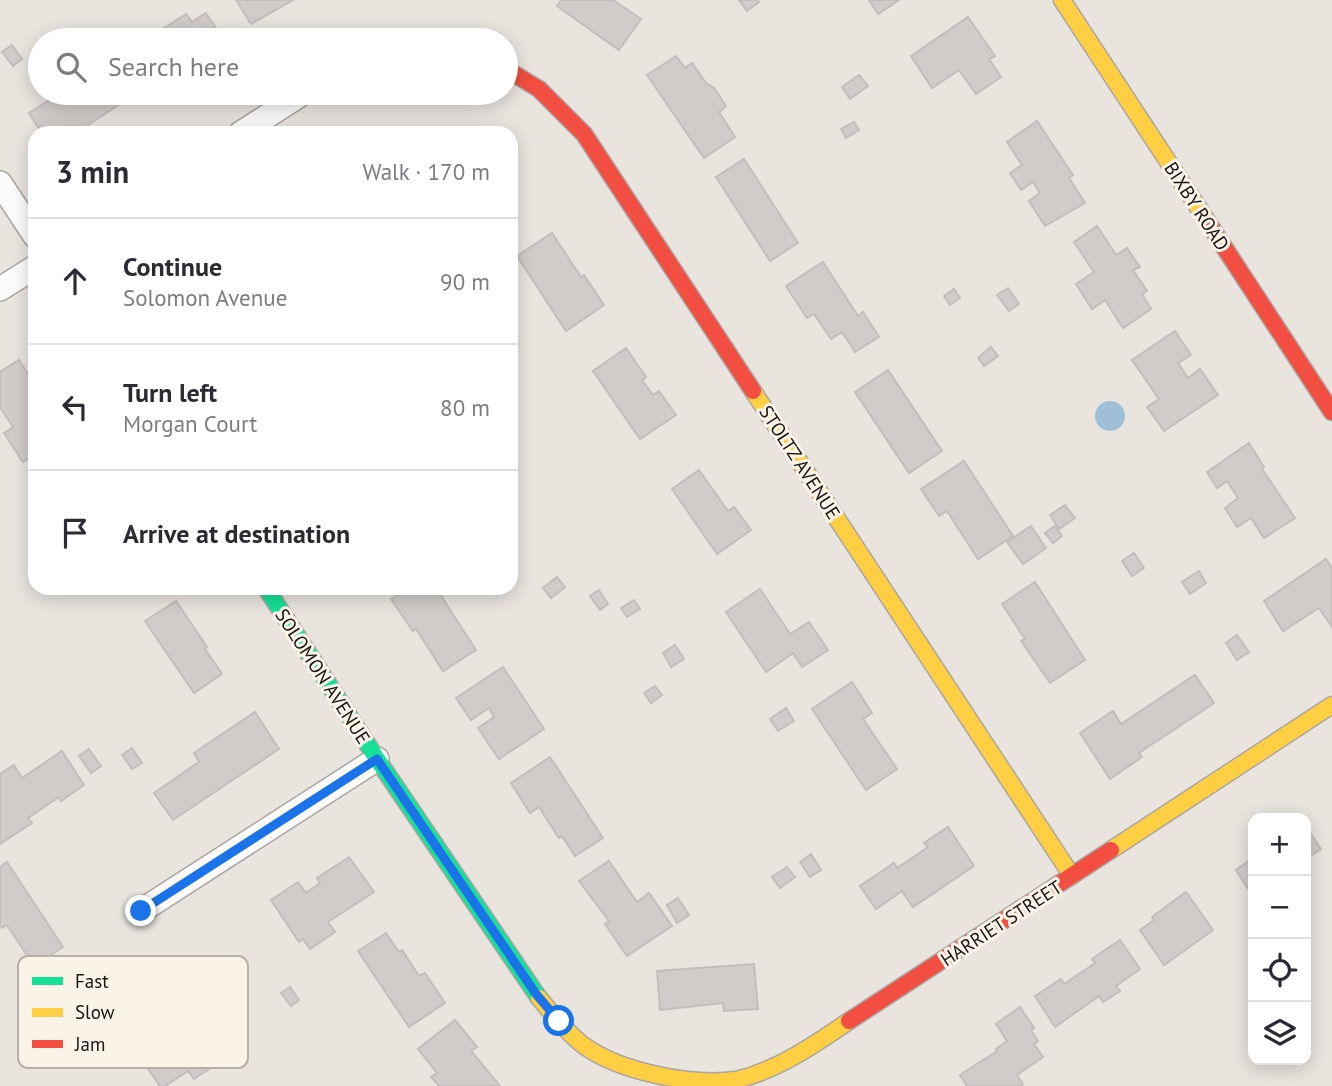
<!DOCTYPE html>
<html lang="en">
<head>
<meta charset="utf-8">
<style>
	:root { --surface:#fff; --page:#f2f2f3; --text:#2b2b33; --muted:#7c7c81; --line:#e1e1e2 }
	body { margin:0; font-family:"PT Sans",sans-serif; background:var(--page); color:var(--text) }
	.controls { position:absolute; right:21px; bottom:21px; display:grid; overflow:hidden; border-radius:14px; box-shadow:0 4px 18px #0003 }
	.controls button { width:63px; height:63px; display:grid; place-items:center; padding:0; border:0; border-bottom:2px solid var(--line); background:var(--surface); color:var(--text); font:35px sans-serif }
	.stop { position:absolute; width:21px; height:21px; margin:-16px; border:5px solid #1a73e8; border-radius:50%; background:#fff }
	.stop.end { background:#1a73e8; border-color:#fff; box-shadow:0 2px 7px #0008 }
	.list { margin:0; padding:0; list-style:none }
	h2 { display:flex; justify-content:space-between; align-items:center; height:91px; margin:0; padding:0 28px; font-size:30px }
	h2 small { font-size:23px; font-weight:400; color:var(--muted) }
	.list li { display:grid; grid-template-columns:46px 1fr auto; gap:21px; align-items:center; box-sizing:border-box; height:126px; padding:0 28px; border-top:2px solid var(--line) }
	.list b { display:block; font-size:26px; white-space:nowrap }
	.list p { margin:0; font-size:23px; white-space:nowrap; color:var(--muted) }
	.list em { font-size:23px; font-style:normal; color:var(--muted) }
	.icon { flex:none; width:38px; height:38px; fill:none; stroke:currentColor; stroke-width:2; stroke-linecap:round; stroke-linejoin:round }
	.map { position:relative; flex:none; width:1332px; height:1086px; overflow:hidden }
	.search { position:absolute; background:var(--surface); box-shadow:0 4px 18px #0003; left:28px; top:28px; width:490px; height:77px; display:flex; align-items:center; gap:18px; box-sizing:border-box; padding:0 24px; border-radius:38px; color:var(--muted); font-size:26px }
	.panel { position:absolute; background:var(--surface); box-shadow:0 4px 18px #0003; left:28px; top:126px; width:490px; height:469px; border-radius:21px }
	.map>svg:first-child { display:block }
	.water { fill:#9fbfd7 }
	.building { fill:#d1ccc9; stroke:#c3bebb; stroke-width:2 }
	.lines { fill:none; stroke-linecap:round; stroke-linejoin:round }
	.street-casing { stroke:#aaa6a2; stroke-width:26 }
	.fast-casing { stroke:#aaa6a2; stroke-width:19 }
	.slow-casing { stroke:#aaa6a2; stroke-width:19 }
	.jam-casing { stroke:#aaa6a2; stroke-width:19 }
	.street { stroke:#fcfbfa; stroke-width:23 }
	.fast { stroke:#16e098; stroke-width:16 }
	.slow { stroke:#ffcf43; stroke-width:16 }
	.jam { stroke:#f24e42; stroke-width:16 }
	.route { stroke:#1a73e8; stroke-width:9 }
	.labels { text-anchor:middle; dominant-baseline:central; stroke-width:6; stroke-linejoin:round; paint-order:stroke }
	.street-label { font-size:19px; fill:#181512; stroke:#faf3e7 }
	.key { fill:#faf3e7; stroke:#b6b0a7; stroke-width:2 }
	.key-label { font-size:19px; fill:#181512 }
</style>
</head>
<body>
<div class="map">
<svg width="1332" height="1086" viewBox="0 0 1332 1086">
	<rect width="100%" height="100%" fill="#e9e4de"/>
	<circle class="water" cx="1110" cy="416" r="15"/>
	<g class="building">
		<polygon points="236,0 293,0 251,24"/>
		<polygon points="561,0 613,0 641,19 619,50 557,6"/>
		<polygon points="739,0 757,0 759,2 747,11"/>
		<polygon points="869,0 899,0 878,14"/>
		<polygon points="206,13 223,39 221,40 163,40 158,32 186,14 192,22"/>
		<polygon points="968,17 995,56 989,59 1001,77 976,94 959,70 932,88 911,56"/>
		<polygon points="12,45 22,59 13,66 2,52"/>
		<polygon points="676,56 685,68 692,63 706,83 714,88 726,106 719,112 735,137 704,158 647,75"/>
		<polygon points="859,75 868,86 850,99 842,87"/>
		<polygon points="60,93 118,93 123,102 76,133 42,133 29,113"/>
		<polygon points="1037,121 1073,175 1069,178 1085,203 1045,226 1029,201 1040,193 1033,182 1021,190 1010,173 1022,165 1007,142"/>
		<polygon points="854,122 859,130 846,138 841,129"/>
		<polygon points="744,159 798,243 770,261 716,177"/>
		<polygon points="1097,226 1116,255 1127,248 1140,267 1133,270 1147,291 1142,294 1151,309 1123,328 1105,300 1092,309 1076,284 1094,272 1074,242"/>
		<polygon points="552,233 581,277 584,275 604,305 566,331 517,256"/>
		<polygon points="823,262 858,316 863,312 879,337 855,352 842,332 831,339 814,314 807,318 786,286"/>
		<polygon points="1008,288 1019,304 1009,311 997,295"/>
		<polygon points="954,289 960,298 950,305 944,296"/>
		<polygon points="1175,331 1191,355 1178,363 1188,378 1200,369 1218,395 1164,431 1147,407 1159,399 1132,360"/>
		<polygon points="991,347 998,356 984,366 978,358"/>
		<polygon points="626,348 646,377 642,380 653,395 659,391 676,415 640,439 593,371"/>
		<polygon points="19,360 35,385 35,454 23,462 4,433 13,427 0,407 0,372"/>
		<polygon points="888,370 942,451 909,473 855,392"/>
		<polygon points="1249,443 1264,467 1262,469 1295,518 1264,538 1251,518 1237,527 1225,508 1238,498 1227,481 1217,488 1207,472"/>
		<polygon points="964,461 1013,536 978,559 947,511 939,516 921,489"/>
		<polygon points="699,470 728,511 734,507 751,530 717,554 672,489"/>
		<polygon points="1065,505 1075,518 1059,529 1050,515"/>
		<polygon points="1031,526 1046,548 1023,564 1007,542"/>
		<polygon points="1055,526 1062,536 1053,543 1045,533"/>
		<polygon points="1134,553 1144,568 1132,576 1122,561"/>
		<polygon points="1326,559 1332,568 1332,627 1319,608 1283,631 1264,601"/>
		<polygon points="1199,571 1206,583 1190,594 1182,582"/>
		<polygon points="557,577 565,587 551,598 543,588"/>
		<polygon points="1035,582 1085,660 1050,683 1021,641 1025,639 1002,604"/>
		<polygon points="408,588 436,588 476,650 443,671 416,629 413,631 391,599"/>
		<polygon points="760,589 790,634 809,622 828,650 802,667 793,653 766,672 726,612"/>
		<polygon points="599,590 608,604 600,610 590,596"/>
		<polygon points="634,600 640,609 627,617 621,608"/>
		<polygon points="176,601 207,647 205,649 222,674 194,693 145,621"/>
		<polygon points="1237,635 1249,652 1237,660 1226,643"/>
		<polygon points="675,645 684,659 671,667 663,653"/>
		<polygon points="503,667 544,729 499,759 478,728 494,717 489,708 471,720 456,698"/>
		<polygon points="1195,675 1214,703 1139,753 1142,757 1110,779 1080,733 1113,711 1121,724"/>
		<polygon points="852,682 872,713 863,719 897,769 866,790 812,709"/>
		<polygon points="655,686 662,695 651,703 644,693"/>
		<polygon points="786,708 794,721 778,731 770,719"/>
		<polygon points="255,712 279,749 173,820 154,793 199,762 194,753"/>
		<polygon points="132,748 142,763 132,769 122,755"/>
		<polygon points="89,749 101,766 91,773 79,756"/>
		<polygon points="62,751 84,785 61,801 59,797 28,818 32,823 0,844 0,774 14,765 22,778"/>
		<polygon points="550,757 603,838 575,856 562,836 559,838 539,807 530,813 511,783"/>
		<polygon points="948,827 974,866 913,907 902,891 876,909 860,886 894,863 897,868 928,847 924,843"/>
		<polygon points="1306,827 1321,849 1306,859"/>
		<polygon points="811,854 821,870 810,877 800,862"/>
		<polygon points="349,857 374,892 328,922 335,932 310,949 303,939 299,942 271,900 298,882 306,893 320,883 317,878"/>
		<polygon points="1253,858 1253,894 1252,895 1236,870"/>
		<polygon points="609,861 637,902 649,893 672,926 627,956 605,924 609,921 579,881"/>
		<polygon points="7,862 63,947 34,966 7,925 2,928 0,925 0,867"/>
		<polygon points="787,867 795,877 780,888 772,877"/>
		<polygon points="1186,892 1213,930 1164,965 1140,930 1154,920 1152,917"/>
		<polygon points="678,898 689,915 677,923 667,905"/>
		<polygon points="386,933 399,952 402,950 419,976 425,973 445,1003 409,1027 358,951"/>
		<polygon points="1120,940 1140,969 1116,986 1120,991 1103,1002 1099,996 1055,1027 1035,996 1061,979 1064,984 1095,963 1092,959"/>
		<polygon points="754,964 758,1009 724,1011 723,1003 660,1010 657,971"/>
		<polygon points="290,987 299,1000 291,1006 281,993"/>
		<polygon points="228,1004 246,1031 229,1043 235,1052 194,1079 188,1071 165,1086 160,1086 140,1057 207,1012 210,1016"/>
		<polygon points="1020,1007 1034,1028 1031,1030 1038,1041 1034,1044 1043,1057 1017,1075 1023,1084 1021,1086 967,1086 960,1075 997,1051 996,1049 1007,1041 996,1024"/>
		<polygon points="455,1020 477,1047 471,1051 500,1086 439,1086 431,1077 437,1073 418,1049"/>
	</g>
	<g class="lines">
		<defs>
			<g id="street">
				<polyline points="241,133 303,93"/>
				<polyline points="0,183 35,236"/>
				<polyline points="0,289 35,267"/>
				<polyline points="141,911 377,759"/>
			</g>
			<polyline id="fast" points="266,588 377,759 539,998"/>
			<g id="slow">
				<polyline points="1062,0 1207,221"/>
				<polyline points="753,391 1072,876"/>
				<polyline points="1111,850 1332,705"/>
				<path d="M539 998C553 1014 566 1032 583 1045 620 1072 691 1086 736 1080 778 1070 814 1045 849 1021"/>
			</g>
			<g id="jam">
				<polyline points="506,69 539,89 584,134 753,391"/>
				<polyline points="1207,221 1332,412"/>
				<polyline points="849,1021 1111,850"/>
			</g>
		</defs>
		<use href="#street" class="street-casing"/>
		<use href="#fast" class="fast-casing"/>
		<use href="#slow" class="slow-casing"/>
		<use href="#jam" class="jam-casing"/>
		<use href="#street" class="street"/>
		<use href="#fast" class="fast"/>
		<use href="#slow" class="slow"/>
		<use href="#jam" class="jam"/>
	</g>
	<g class="lines">
		<polyline class="route" points="141,911 377,759 536,994 559,1021"/>
	</g>
	<g class="labels">
		<g class="street-label">
			<text transform="translate(1197 206) rotate(57)">BIXBY ROAD</text>
			<text transform="translate(800 462) rotate(57)">STOLTZ AVENUE</text>
			<text transform="translate(323 676) rotate(57)">SOLOMON AVENUE</text>
			<text transform="translate(1001 923) rotate(-33)">HARRIET STREET</text>
		</g>
	</g>
	<rect x="18" y="956" width="230" height="112" rx="10" class="key"/>
	<rect x="32" y="977" width="31" height="8" fill="#16e098"/>
	<rect x="32" y="1008" width="31" height="9" fill="#ffcf43"/>
	<rect x="32" y="1040" width="31" height="8" fill="#f24e42"/>
	<g class="key-label">
		<text x="75" y="988">Fast</text>
		<text x="75" y="1019">Slow</text>
		<text x="75" y="1051">Jam</text>
	</g>
</svg>
<div class="controls">
<button>+</button>
<button>−</button>
<button><svg class="icon" aria-label="locate" viewBox="0 0 24 24"><circle cx="12" cy="12" r="6"/><path d="M12 2v4M12 18v4M2 12h4M18 12h4"/></svg></button>
<button><svg class="icon" aria-label="layers" viewBox="0 0 24 24"><path d="M12 4l9 5-9 5-9-5zM3 14l9 5 9-5"/></svg></button>
</div>
<div class="stop" style="left:559px;top:1021px"></div>
<div class="stop end" style="left:141px;top:911px"></div>
<div class="search"><svg class="icon" aria-label="search" viewBox="0 0 24 24"><circle cx="10" cy="10" r="6"/><path d="M15 15l6 6"/></svg>Search here</div>
<section class="panel">
<h2>3 min<small>Walk · 170 m</small></h2>
<ul class="list">
<li><svg class="icon" aria-label="ahead" viewBox="0 0 24 24"><path d="M12 20V5M6 11l6-6 6 6"/></svg><div><b>Continue</b><p>Solomon Avenue</p></div><em>90 m</em></li>
<li><svg class="icon" aria-label="left" viewBox="0 0 24 24"><path d="M17 20v-9H6M10 6l-5 5 5 5"/></svg><div><b>Turn left</b><p>Morgan Court</p></div><em>80 m</em></li>
<li><svg class="icon" aria-label="arrive" viewBox="0 0 24 24"><path d="M6 21V4h12l-3 4 3 4H6"/></svg><div><b>Arrive at destination</b></div></li>
</ul>
</section>
</div>
</body>
</html>
